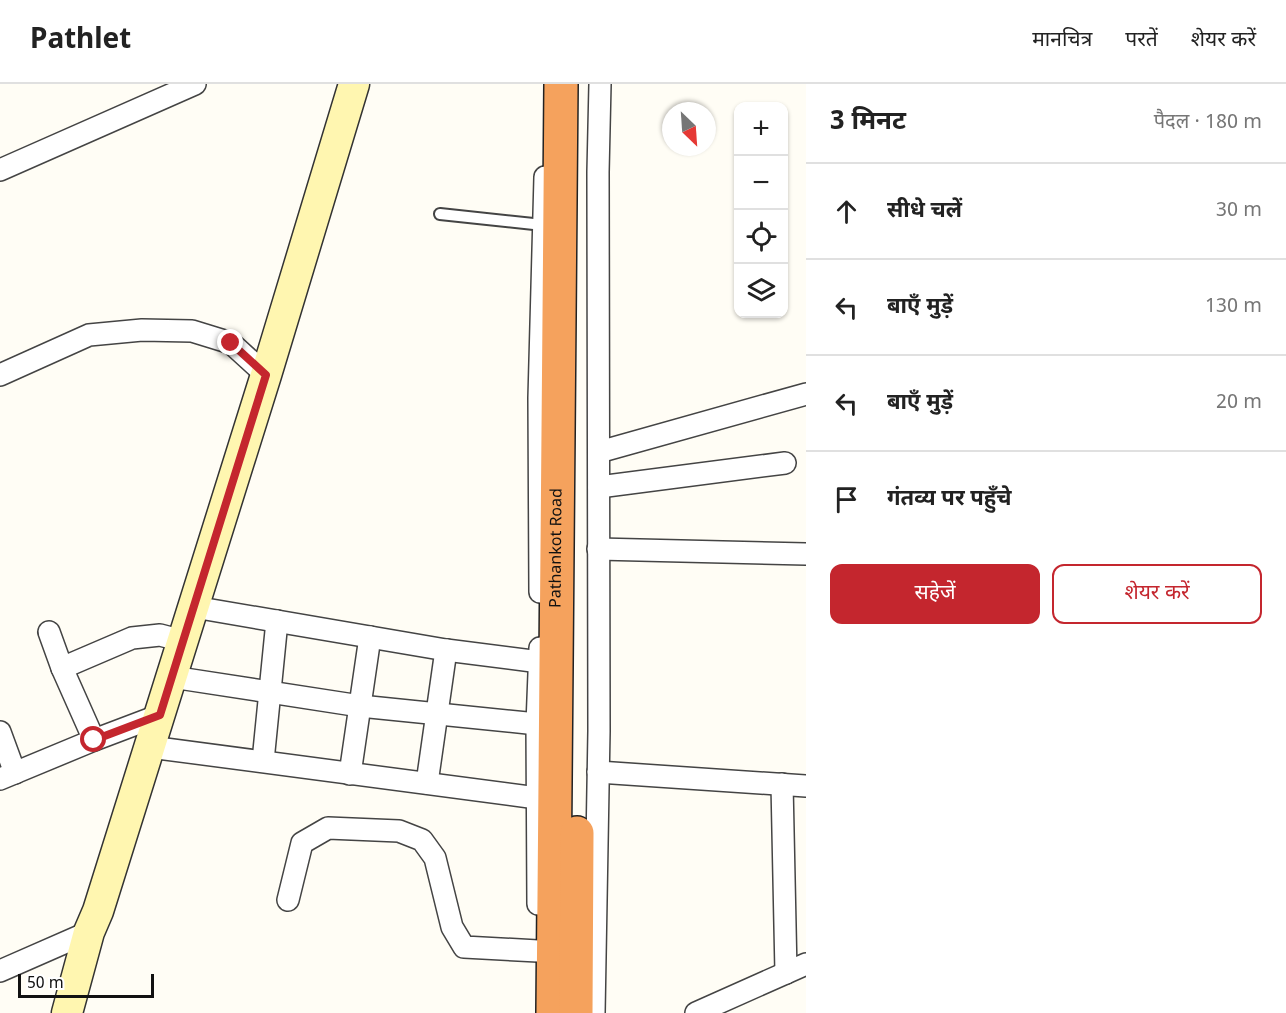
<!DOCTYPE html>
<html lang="hi">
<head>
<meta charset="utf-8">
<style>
	:root { --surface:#fff; --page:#f2f2f2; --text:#222; --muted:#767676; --line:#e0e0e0; --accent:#c4262e }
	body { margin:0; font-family:Georgia,"Noto Sans Devanagari",serif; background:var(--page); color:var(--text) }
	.controls { position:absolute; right:18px; top:18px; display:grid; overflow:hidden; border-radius:12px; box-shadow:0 2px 4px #0004 }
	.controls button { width:54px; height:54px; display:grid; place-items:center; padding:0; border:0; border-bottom:2px solid var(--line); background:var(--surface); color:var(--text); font:30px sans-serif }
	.compass { position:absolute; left:662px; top:18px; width:54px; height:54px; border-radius:50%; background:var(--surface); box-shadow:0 2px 4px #0004; rotate:155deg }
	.scale { position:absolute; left:18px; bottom:15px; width:136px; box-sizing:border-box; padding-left:6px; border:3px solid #111; border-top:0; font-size:16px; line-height:21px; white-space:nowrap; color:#111; -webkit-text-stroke:4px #fff; paint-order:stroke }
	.stop { position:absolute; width:18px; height:18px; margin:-14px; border:4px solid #c4262e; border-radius:50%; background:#fff }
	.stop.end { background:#c4262e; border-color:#fff; box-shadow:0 2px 6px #0008 }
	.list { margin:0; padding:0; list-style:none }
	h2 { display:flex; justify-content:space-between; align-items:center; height:78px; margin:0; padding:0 24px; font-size:26px }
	h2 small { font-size:20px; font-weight:400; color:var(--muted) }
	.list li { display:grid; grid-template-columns:39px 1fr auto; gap:18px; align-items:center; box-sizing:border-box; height:96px; padding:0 24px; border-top:2px solid var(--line) }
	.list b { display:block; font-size:22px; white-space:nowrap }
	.list em { font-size:20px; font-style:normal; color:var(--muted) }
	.actions { display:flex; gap:12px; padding:18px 24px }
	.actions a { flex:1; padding:14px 0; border:2px solid var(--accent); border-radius:12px; text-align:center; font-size:21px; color:var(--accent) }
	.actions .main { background:var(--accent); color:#fff }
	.icon { flex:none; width:33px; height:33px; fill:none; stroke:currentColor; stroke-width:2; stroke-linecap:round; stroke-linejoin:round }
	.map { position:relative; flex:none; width:806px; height:929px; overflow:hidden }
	header { display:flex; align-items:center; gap:36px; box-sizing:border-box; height:84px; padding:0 30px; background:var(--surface); border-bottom:2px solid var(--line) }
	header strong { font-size:28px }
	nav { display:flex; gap:33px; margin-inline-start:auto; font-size:21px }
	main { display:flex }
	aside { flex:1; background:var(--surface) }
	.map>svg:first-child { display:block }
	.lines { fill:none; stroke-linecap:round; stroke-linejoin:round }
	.lane-casing { stroke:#444; stroke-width:14 }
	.street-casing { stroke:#444; stroke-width:24 }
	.secondary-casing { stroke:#333; stroke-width:33 }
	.highway-casing { stroke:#222; stroke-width:36 }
	.lane { stroke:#fff; stroke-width:10 }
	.street { stroke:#fff; stroke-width:21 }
	.secondary { stroke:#fff6b0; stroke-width:30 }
	.highway { stroke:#f5a25d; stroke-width:33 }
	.route { stroke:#c4262e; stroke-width:8 }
	.labels { text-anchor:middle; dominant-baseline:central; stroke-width:6; stroke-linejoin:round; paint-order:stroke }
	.street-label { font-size:16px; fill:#111; stroke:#fff }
</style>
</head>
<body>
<header>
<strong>Pathlet</strong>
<nav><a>मानचित्र</a><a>परतें</a><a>शेयर करें</a></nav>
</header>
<main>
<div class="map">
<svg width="806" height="929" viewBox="0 0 806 929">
	<rect width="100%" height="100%" fill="#fffdf5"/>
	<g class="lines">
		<defs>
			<polyline id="lane" points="440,130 543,141"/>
			<g id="street">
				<polyline points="0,86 195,0"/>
				<polyline points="0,291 89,251 142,246 192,247 231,259 266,291"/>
				<polyline points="599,368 806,310"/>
				<polyline points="599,403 785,379"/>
				<polyline points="598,465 806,470"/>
				<polyline points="540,508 539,314 545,93"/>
				<polyline points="194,523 446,566 540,578"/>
				<polyline points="49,548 62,584 94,656"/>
				<polyline points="62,584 132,554 160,551 183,557"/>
				<polyline points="172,593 360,622 537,640"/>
				<polyline points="0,648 15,689"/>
				<polyline points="150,663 537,714"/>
				<polyline points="263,677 277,537"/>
				<polyline points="598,688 806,702"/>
				<polyline points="350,690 370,553"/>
				<polyline points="0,695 94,656 160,631"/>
				<polyline points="427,699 446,566"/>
				<polyline points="782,700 786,889"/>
				<polyline points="288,816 302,759 328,744 399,747 422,756 435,774 452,843 464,863 538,867"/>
				<polyline points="538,820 537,640 540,564"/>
				<polyline points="0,887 89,848"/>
				<polyline points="594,929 599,647 598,88 600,0"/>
				<polyline points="696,929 806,880"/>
			</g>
			<polyline id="secondary" points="67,929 89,848 98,827 266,291 354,0"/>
			<g id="highway">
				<path id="s1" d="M553 929 561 0"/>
				<polyline points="576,929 577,749"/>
			</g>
		</defs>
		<use href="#lane" class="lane-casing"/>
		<use href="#street" class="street-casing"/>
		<use href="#secondary" class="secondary-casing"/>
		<use href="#highway" class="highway-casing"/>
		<use href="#lane" class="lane"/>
		<use href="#street" class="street"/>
		<use href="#secondary" class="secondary"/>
		<use href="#highway" class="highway"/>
	</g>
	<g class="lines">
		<polyline class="route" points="94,656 160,631 266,291 231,259"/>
	</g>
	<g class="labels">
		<g class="street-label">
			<text stroke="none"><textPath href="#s1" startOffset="465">Pathankot Road</textPath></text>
		</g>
	</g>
</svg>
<div class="controls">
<button>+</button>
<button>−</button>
<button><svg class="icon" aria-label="locate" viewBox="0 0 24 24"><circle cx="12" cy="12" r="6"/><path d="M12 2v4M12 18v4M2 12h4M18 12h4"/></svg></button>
<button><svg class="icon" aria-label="layers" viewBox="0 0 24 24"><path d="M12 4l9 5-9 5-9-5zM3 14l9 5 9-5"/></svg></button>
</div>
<svg class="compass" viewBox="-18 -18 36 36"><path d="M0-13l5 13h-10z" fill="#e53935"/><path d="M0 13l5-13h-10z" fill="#767676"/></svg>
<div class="scale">50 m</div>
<div class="stop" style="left:94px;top:656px"></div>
<div class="stop end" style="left:231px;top:259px"></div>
</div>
<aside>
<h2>3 मिनट<small>पैदल · 180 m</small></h2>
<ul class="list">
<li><svg class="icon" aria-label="ahead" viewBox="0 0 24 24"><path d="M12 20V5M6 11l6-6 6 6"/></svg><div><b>सीधे चलें</b></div><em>30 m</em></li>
<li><svg class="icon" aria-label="left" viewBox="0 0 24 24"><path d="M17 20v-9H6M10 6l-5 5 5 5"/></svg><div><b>बाएँ मुड़ें</b></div><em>130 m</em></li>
<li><svg class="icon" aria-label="left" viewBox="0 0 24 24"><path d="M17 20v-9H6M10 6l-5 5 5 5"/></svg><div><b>बाएँ मुड़ें</b></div><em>20 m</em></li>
<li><svg class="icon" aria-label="arrive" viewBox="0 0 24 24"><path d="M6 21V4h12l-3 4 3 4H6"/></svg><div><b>गंतव्य पर पहुँचे</b></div></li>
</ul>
<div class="actions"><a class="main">सहेजें</a><a>शेयर करें</a></div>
</aside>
</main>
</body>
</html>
